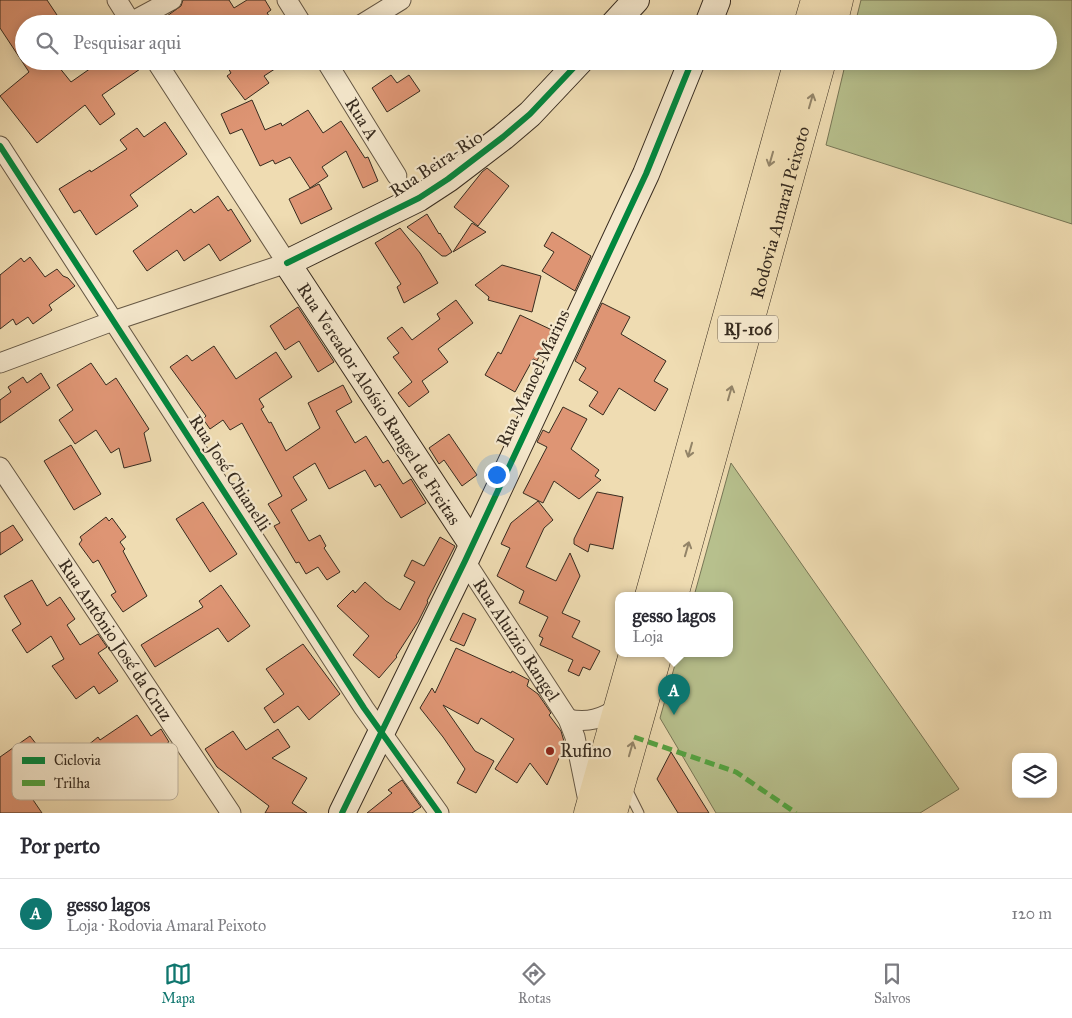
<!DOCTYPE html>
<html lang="pt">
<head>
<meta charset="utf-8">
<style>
	:root { --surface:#fff; --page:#f7f7f7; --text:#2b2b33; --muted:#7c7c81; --line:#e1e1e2; --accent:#0f766e }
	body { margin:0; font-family:"IM FELL Great Primer",serif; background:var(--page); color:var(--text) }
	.controls { position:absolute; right:15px; bottom:15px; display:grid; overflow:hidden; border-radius:10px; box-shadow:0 2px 12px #0003 }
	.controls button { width:45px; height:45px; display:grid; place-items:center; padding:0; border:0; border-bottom:1px solid var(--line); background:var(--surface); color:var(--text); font:25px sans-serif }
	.you { position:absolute; left:496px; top:474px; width:18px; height:18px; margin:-12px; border:4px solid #fff; border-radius:50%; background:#1a73e8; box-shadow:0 0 0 8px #1a73e833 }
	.badge { display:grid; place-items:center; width:32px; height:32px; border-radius:50%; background:var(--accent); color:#fff; font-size:16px; font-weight:700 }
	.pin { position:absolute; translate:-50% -41px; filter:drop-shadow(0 1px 2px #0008) }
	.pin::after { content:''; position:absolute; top:26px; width:18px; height:15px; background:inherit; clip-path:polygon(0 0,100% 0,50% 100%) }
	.popup { position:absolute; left:615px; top:592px; width:118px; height:65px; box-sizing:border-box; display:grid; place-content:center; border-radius:10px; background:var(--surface); filter:drop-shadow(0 1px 4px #0005); font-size:16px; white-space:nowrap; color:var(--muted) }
	.popup b { font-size:19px; color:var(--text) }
	.popup::after { content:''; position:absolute; left:50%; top:100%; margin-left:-10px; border:10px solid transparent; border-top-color:var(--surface) }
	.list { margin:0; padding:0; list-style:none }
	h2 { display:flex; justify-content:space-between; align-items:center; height:65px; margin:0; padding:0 20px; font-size:21px }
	h2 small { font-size:16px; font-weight:400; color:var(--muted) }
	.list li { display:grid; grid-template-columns:32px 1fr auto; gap:15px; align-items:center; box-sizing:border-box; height:70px; padding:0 20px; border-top:1px solid var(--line) }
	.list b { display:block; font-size:19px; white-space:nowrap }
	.list p { margin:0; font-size:16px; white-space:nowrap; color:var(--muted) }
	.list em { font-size:16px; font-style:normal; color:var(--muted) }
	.icon { flex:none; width:28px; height:28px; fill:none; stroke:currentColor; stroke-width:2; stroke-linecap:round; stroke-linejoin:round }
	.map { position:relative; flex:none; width:1072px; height:813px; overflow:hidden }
	.search { position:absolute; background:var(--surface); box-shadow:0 2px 12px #0003; left:15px; right:15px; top:15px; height:55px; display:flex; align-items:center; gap:12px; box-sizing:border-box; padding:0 18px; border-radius:28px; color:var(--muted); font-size:19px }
	.sheet { height:135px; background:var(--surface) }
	nav { display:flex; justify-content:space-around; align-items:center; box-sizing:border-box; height:70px; border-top:1px solid var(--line); background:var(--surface); font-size:14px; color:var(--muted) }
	nav a { display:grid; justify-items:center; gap:2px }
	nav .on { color:var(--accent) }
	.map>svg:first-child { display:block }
	.green { fill:#b7c08d; stroke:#777656 }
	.building { fill:#de9574; stroke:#372b1f }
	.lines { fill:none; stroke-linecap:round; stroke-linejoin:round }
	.service-casing { stroke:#655744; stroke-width:11 }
	.minor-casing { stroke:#655744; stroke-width:21 }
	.secondary-casing { stroke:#372b1f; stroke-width:28 }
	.trunk-casing { stroke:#372b1f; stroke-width:29 }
	.service { stroke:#f5e8cd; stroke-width:9 }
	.minor { stroke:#f5e8cd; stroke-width:19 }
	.secondary { stroke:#f5e8cd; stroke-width:26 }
	.trunk { stroke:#efdcb2; stroke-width:28 }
	.quiet { stroke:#53a441; stroke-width:5; stroke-dasharray:10 5; stroke-linecap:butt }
	.cycleway-casing { stroke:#f5e8cd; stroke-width:9 }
	.cycleway { stroke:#00873e; stroke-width:6 }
	.oneway { stroke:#938468 }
	.poi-dot { fill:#8f2418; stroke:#f5e8cd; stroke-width:2 }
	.labels { text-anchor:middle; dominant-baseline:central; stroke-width:4.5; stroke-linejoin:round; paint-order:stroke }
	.shield { fill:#f5e8cd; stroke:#706453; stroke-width:1 }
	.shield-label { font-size:16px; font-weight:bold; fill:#372b1f }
	.street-label { font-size:18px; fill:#372b1f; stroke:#f5e8cd }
	.poi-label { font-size:18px; fill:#372b1f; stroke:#f5e8cd; text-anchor:start }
	.key { fill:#f5e8cd; stroke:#bcaf99; stroke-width:1 }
	.key-label { font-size:14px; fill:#372b1f }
</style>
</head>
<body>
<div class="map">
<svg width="1072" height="813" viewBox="0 0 1072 813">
	<rect width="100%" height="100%" fill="#efdcb2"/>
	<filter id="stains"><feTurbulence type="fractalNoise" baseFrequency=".004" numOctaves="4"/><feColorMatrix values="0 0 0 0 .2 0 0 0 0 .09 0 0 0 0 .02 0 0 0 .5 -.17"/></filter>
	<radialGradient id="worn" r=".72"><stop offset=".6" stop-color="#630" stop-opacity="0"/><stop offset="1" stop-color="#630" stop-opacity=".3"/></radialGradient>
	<g class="green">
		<polygon points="861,0 1072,0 1072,224 826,145 846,61 1048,61 1048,24 855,24"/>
		<polygon points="731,463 959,789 920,813 716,813 660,718 678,654 729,654 729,596 694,596"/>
	</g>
	<g class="building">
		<polygon points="0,0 47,0 63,24 24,24 24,61 54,61 71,82 101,61 145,61 146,65 102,95 115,114 100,125 85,105 37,143 0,96 29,72 0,28"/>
		<polygon points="183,0 229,0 234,8 247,0 265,0 271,10 267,13 270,17 260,24 171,24 167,16 181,6"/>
		<polygon points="224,61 287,61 264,76 269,83 245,100 227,76 231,73"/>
		<polygon points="391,75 397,83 409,75 420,91 387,112 372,88"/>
		<polygon points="252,100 265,130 281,123 282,126 308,110 323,133 341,121 365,158 368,157 378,181 363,188 346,151 322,167 328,176 310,188 290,157 275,164 273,160 260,166 242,129 230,134 221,114"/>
		<polygon points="165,122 187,154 130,195 138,206 96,235 80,210 74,213 59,189 90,170 91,172 127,149 120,140 137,128 144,137"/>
		<polygon points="487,168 509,186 478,226 454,207 482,172"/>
		<polygon points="319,184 332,209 301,224 289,199"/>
		<polygon points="218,196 228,211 231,209 251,241 220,261 209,244 184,261 177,250 147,271 133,251 191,209 194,213"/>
		<polygon points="427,214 439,234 440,233 452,252 446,256 442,256 407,227"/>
		<polygon points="472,223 486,232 453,252"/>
		<polygon points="400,228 420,253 438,283 404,303 397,287 401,284 375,243"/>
		<polygon points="552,232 591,256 575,291 542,271 554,252 544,246"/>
		<polygon points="30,257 45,277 57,269 63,276 68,278 75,286 49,305 52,310 33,324 28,317 16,325 13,319 0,329 0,275 21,258 24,262"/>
		<polygon points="502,265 541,276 532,312 488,300 489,297 475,285"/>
		<polygon points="456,300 473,323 438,349 448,362 422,381 429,392 409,407 398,393 412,382 393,357 399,353 387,338 402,327 412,340 440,319 437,314"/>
		<polygon points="602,303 630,317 621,334 666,361 654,381 668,389 655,411 619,388 603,415 589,406 598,392 579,380 586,368 575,361"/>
		<polygon points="298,307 334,362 318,372 299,341 285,350 270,326"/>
		<polygon points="520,315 552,330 537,361 533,359 515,392 485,375 498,352 501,354"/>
		<polygon points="214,346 236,379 276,352 292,377 259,399 264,407 261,409 269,423 271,422 286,451 320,428 308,403 343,385 352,402 336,411 355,443 366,436 383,463 388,460 403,484 411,479 426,503 401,518 380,484 375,487 365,470 329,489 315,463 293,477 307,500 291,510 309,541 320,535 326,546 324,548 340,572 327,580 318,567 306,574 299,562 296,563 274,526 280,523 268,504 282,496 242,423 230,430 223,420 210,429 203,419 206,416 170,367 187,355 192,361"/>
		<polygon points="91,363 106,385 116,378 149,429 144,433 151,461 124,468 119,448 111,453 96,430 75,444 59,420 73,410 57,385"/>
		<polygon points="41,373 50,388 0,423 0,400 11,392 8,387 23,377 27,383"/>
		<polygon points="563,407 587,419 571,449 599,470 595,476 601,480 579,499 554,481 543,503 523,493 547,447 537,442 543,430 549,433"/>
		<polygon points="449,434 477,475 462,486 444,460 439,464 429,448"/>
		<polygon points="71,445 101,494 74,510 44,461"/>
		<polygon points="597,492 623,497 613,549 590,544 588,552 574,544 574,539"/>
		<polygon points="538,501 553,520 544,528 526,567 556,581 570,553 580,576 562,613 580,621 572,637 600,651 590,670 583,667 579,676 568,671 573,660 540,645 543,638 539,636 548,617 519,603 524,591 497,576 510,548 501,544 511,523"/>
		<polygon points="203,502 237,554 210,572 176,519"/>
		<polygon points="106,517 109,521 112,518 126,537 120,542 125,549 123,551 147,596 123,612 111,595 116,592 98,560 93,563 79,544 82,540 80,537"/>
		<polygon points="13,525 23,540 0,555 0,533"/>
		<polygon points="440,537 455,546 427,601 428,602 418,622 396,656 397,657 379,678 353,655 369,636 337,606 353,590 355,593 365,582 386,601 400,610 415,582 404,576 412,560 424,566"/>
		<polygon points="32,580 47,606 60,597 75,619 67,625 80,645 98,634 107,647 98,653 118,681 99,694 94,686 76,699 52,666 64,659 51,636 27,653 12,630 21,624 4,596"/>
		<polygon points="221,585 250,626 228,642 218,628 155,667 141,645 203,607 199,601"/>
		<polygon points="463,613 476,619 464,646 450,640"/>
		<polygon points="303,644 340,694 309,720 298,706 274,723 264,708 284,694 266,669"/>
		<polygon points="456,648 511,673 512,671 529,680 527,686 538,694 551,713 549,715 561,731 565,745 547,785 530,763 517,783 495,769 514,739 481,718 478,724 443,705 475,751 494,761 476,793 457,783 465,769 443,737 420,708 432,688 435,693"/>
		<polygon points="137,715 151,736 161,729 169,742 160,748 177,775 151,794 150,793 146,795 111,747 70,776 57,755 71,745 77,754 98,737 100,740"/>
		<polygon points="278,729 290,747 272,758 307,778 292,803 307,813 265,813 269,806 217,767 205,749 233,731 246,750"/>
		<polygon points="30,736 40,749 44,745 62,766 29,794 42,813 0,813 0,757"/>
		<polygon points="671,752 709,813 678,813 657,779"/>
		<polygon points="402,780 421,807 412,813 367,813 392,793 388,790"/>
	</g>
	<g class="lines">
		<defs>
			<polyline id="service" points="627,789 639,813"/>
			<g id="minor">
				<polyline points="117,0 132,24"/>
				<polyline points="287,0 302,24"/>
				<polyline points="131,22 172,0"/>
				<polyline points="362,24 401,0"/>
				<path id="s1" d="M326 61 397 176"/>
				<polyline points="0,146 364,708 439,813"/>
				<polyline points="0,363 113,321 287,263 156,61"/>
				<path id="s2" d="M0 467 231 813"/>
				<path id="s3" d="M465 561 568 719 575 737 588 801"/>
				<path d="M568 719C588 723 602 719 619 707"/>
			</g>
			<g id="secondary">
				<polyline points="614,24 636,0"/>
				<polyline points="708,24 717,1"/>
				<polyline points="472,544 287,263 419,198 448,179 503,137 530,114 580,61"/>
				<polyline points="342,813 465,561 646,174 692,61"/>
			</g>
			<g id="trunk">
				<polyline points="808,24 815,0"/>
				<polyline points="833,24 839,0"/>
				<polyline points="649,596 798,61"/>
				<path id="s4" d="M674 596 822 61"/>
				<polyline points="588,813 633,654"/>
				<polyline points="613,813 658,654"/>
			</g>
		</defs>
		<use href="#service" class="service-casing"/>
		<use href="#minor" class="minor-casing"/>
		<use href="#secondary" class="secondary-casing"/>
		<use href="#trunk" class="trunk-casing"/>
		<use href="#service" class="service"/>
		<use href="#minor" class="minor"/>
		<use href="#secondary" class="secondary"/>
		<use href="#trunk" class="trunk"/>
		<polyline class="quiet" points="634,737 736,772 796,813"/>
		<defs>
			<g id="cycleway">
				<polyline points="0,146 364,708 439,813"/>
				<polyline points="287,263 419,198 448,179 503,137 530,114 580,61"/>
				<polyline points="342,813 465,561 646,174 692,61"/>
			</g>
		</defs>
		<use href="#cycleway" class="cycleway-casing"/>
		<use href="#cycleway" class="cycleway"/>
	</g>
	<defs><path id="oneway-shaft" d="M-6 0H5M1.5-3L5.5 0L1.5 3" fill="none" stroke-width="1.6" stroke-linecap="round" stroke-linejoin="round" transform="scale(1.25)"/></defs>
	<g class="oneway">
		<use href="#oneway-shaft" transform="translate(811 101) rotate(-74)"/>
		<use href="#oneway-shaft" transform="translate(771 159) rotate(106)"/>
		<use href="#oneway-shaft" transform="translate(730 393) rotate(-74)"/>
		<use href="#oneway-shaft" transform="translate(690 450) rotate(106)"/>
		<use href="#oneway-shaft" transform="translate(687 549) rotate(-74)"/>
		<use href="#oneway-shaft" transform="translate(631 749) rotate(-74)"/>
	</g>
	<circle class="poi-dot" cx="550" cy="751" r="5"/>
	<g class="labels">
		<rect class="shield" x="718" y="315.5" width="60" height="27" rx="4"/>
		<g class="shield-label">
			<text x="748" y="329">RJ-106</text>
		</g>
		<g class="street-label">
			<text stroke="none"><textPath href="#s1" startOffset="68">Rua A</textPath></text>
			<text transform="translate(436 164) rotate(-33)">Rua Beira-Rio</text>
			<text stroke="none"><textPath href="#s4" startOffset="398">Rodovia Amaral Peixoto</textPath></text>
			<text transform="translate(533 378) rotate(-65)">Rua Manoel Marins</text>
			<text transform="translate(379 404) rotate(57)">Rua Vereador Aloísio Rangel de Freitas</text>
			<text transform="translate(230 473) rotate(57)">Rua José Chianelli</text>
			<text stroke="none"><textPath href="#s2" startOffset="208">Rua Antônio José da Cruz</textPath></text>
			<text stroke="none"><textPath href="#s3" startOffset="94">Rua Aluizio Rangel</textPath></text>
		</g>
		<g class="poi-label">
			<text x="560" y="751">Rufino</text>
		</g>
	</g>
	<rect x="12" y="743" width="166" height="57" rx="8" class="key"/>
	<rect x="22" y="757" width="23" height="7" fill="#00873e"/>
	<rect x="22" y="780" width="23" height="6" fill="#53a441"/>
	<g class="key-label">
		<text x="54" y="765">Ciclovia</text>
		<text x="54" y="788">Trilha</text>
	</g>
	<rect width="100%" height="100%" filter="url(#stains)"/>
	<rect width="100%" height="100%" fill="url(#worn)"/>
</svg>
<div class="controls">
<button><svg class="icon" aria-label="layers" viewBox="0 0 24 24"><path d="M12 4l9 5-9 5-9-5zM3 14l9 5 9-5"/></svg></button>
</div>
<div class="you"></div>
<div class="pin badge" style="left:674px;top:715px">A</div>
<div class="popup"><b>gesso lagos</b>Loja</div>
<div class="search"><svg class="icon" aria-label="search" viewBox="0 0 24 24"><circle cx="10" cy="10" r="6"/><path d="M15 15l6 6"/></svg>Pesquisar aqui</div>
</div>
<section class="sheet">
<h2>Por perto<small></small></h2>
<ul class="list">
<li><span class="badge">A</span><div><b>gesso lagos</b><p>Loja · Rodovia Amaral Peixoto</p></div><em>120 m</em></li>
</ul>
</section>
<nav>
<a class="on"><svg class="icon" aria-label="map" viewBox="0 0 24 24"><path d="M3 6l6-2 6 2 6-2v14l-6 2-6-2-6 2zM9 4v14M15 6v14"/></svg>Mapa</a>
<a><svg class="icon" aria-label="directions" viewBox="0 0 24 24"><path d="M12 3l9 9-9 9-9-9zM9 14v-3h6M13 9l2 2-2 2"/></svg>Rotas</a>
<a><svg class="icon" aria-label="saved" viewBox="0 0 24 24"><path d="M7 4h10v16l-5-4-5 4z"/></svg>Salvos</a>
</nav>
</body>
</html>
